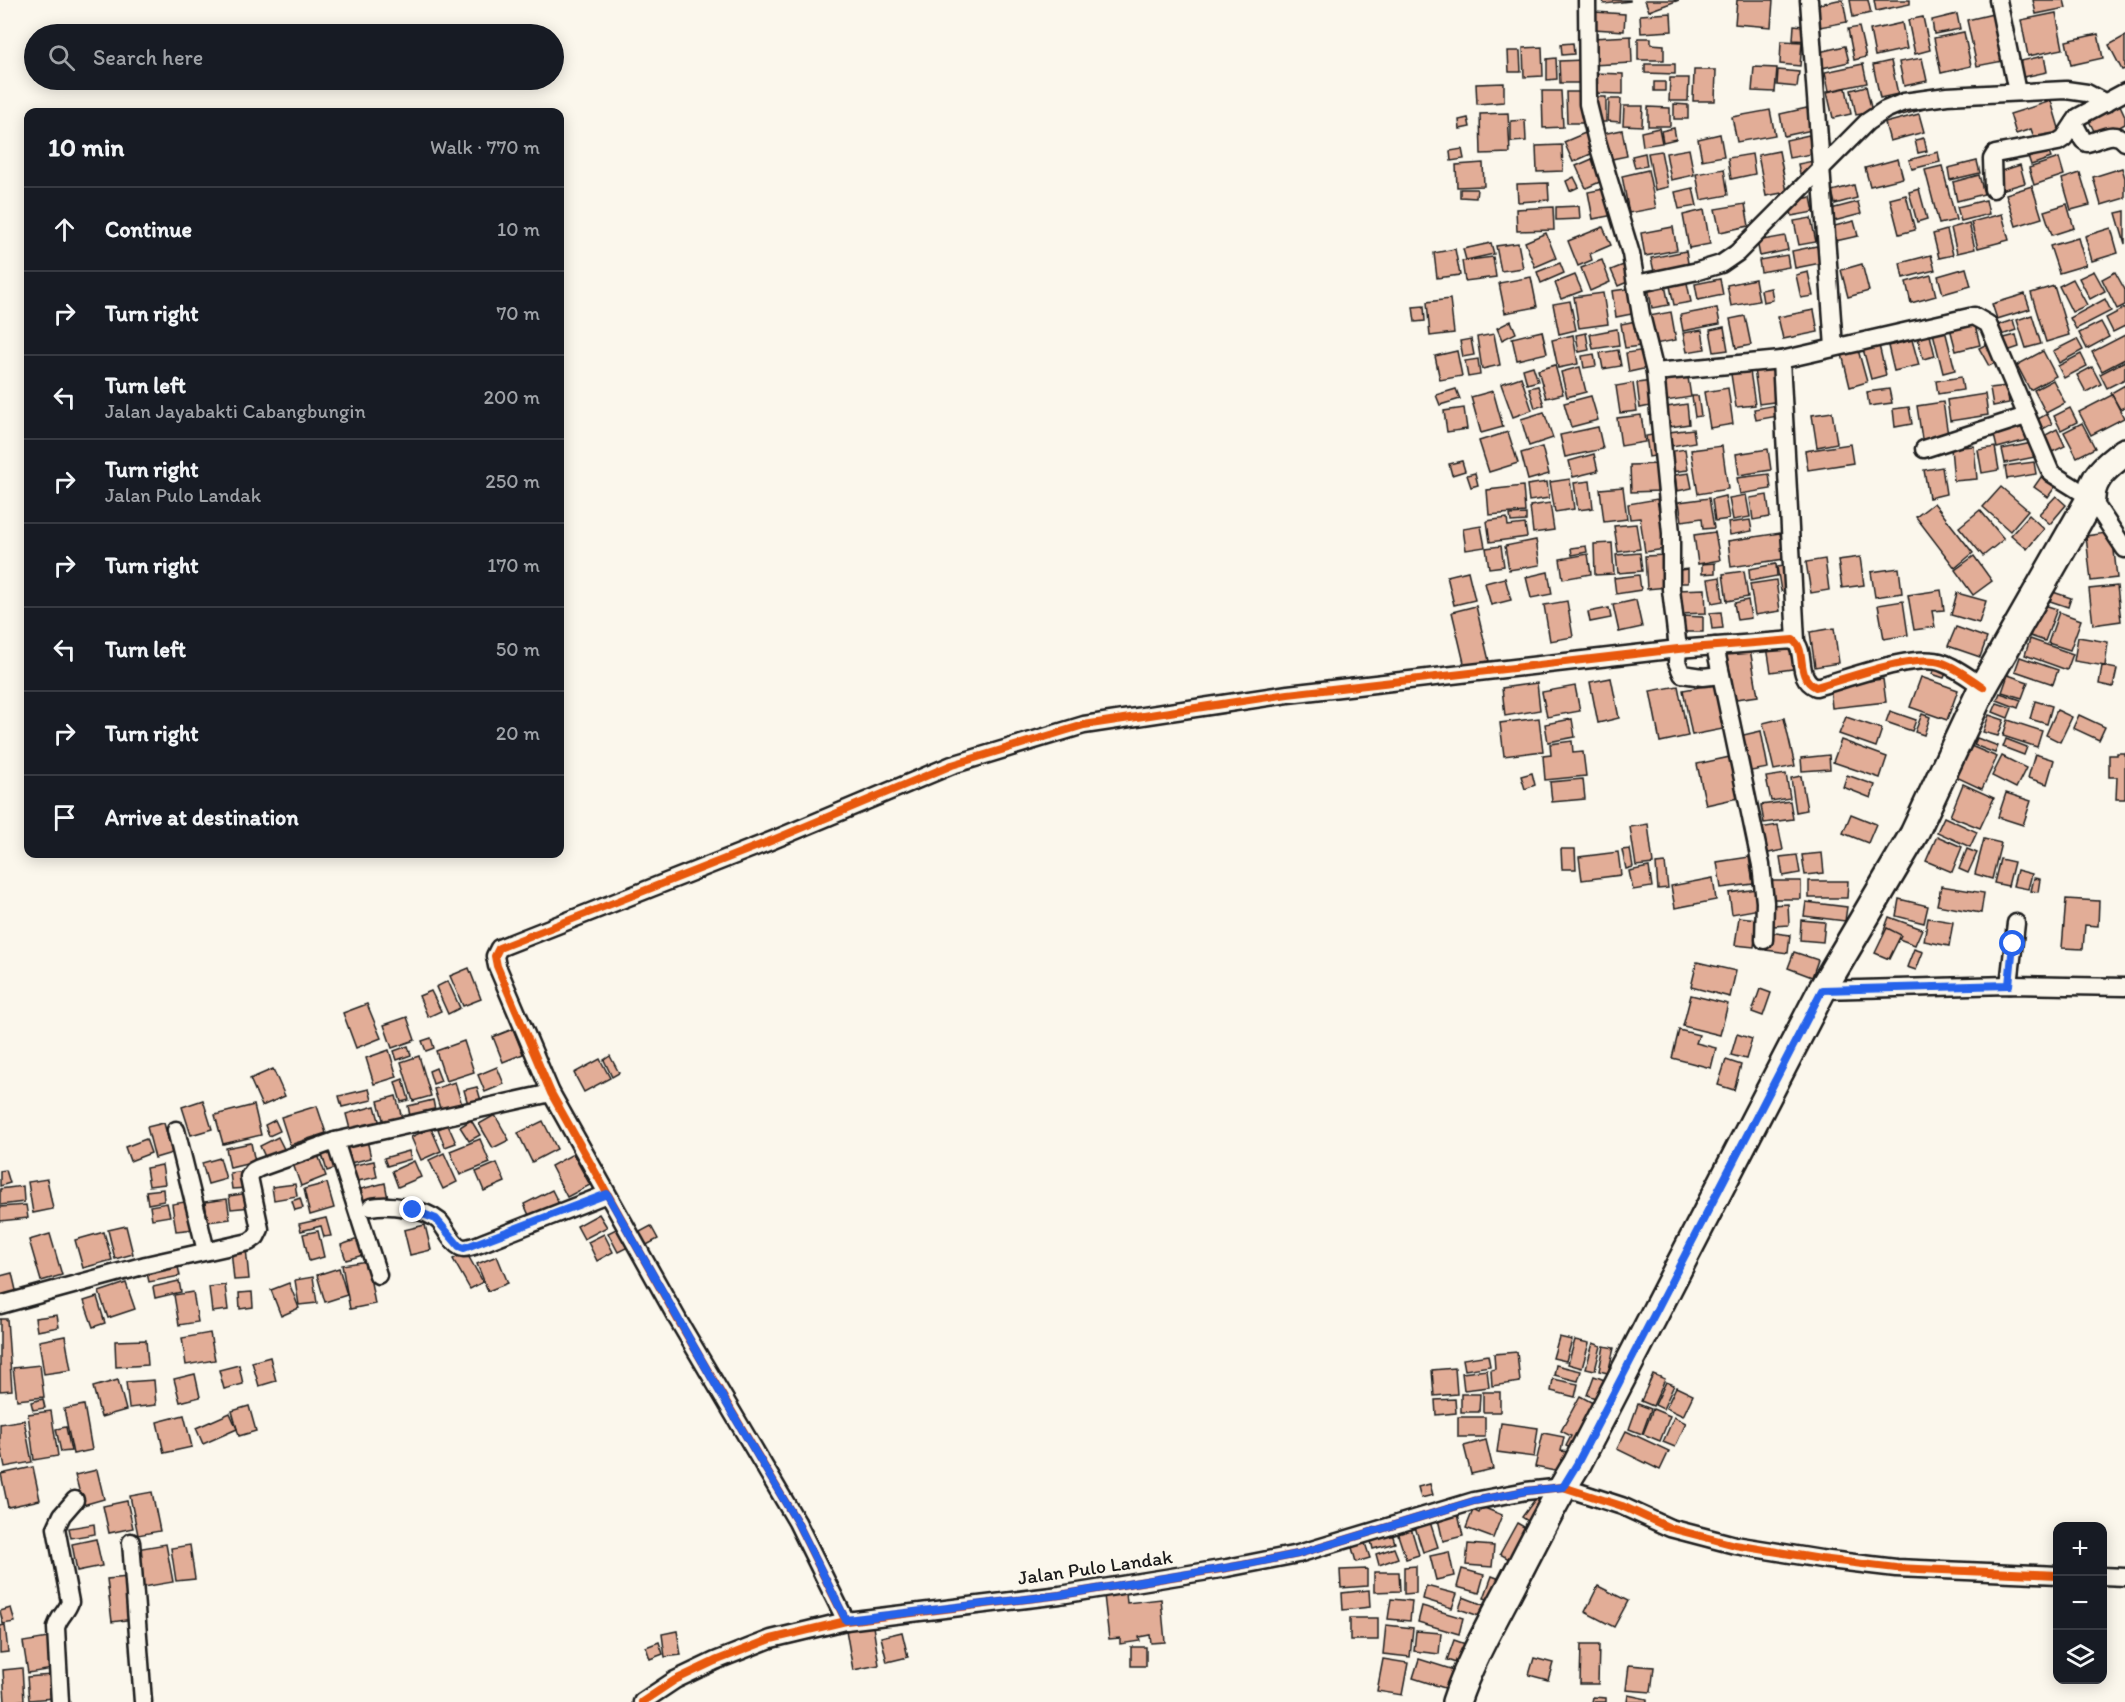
<!DOCTYPE html>
<html lang="en">
<head>
<meta charset="utf-8">
<style>
	:root { --surface:#171b24; --page:#20242c; --text:#f1f3f6; --muted:#9ea1a6; --line:#363941 }
	body { margin:0; font-family:Itim,sans-serif; background:var(--page); color:var(--text) }
	.controls { position:absolute; right:18px; bottom:18px; display:grid; overflow:hidden; border-radius:12px; box-shadow:0 3px 15px #0003 }
	.controls button { width:54px; height:54px; display:grid; place-items:center; padding:0; border:0; border-bottom:2px solid var(--line); background:var(--surface); color:var(--text); font:30px sans-serif }
	.stop { position:absolute; width:18px; height:18px; margin:-14px; border:4px solid #2563eb; border-radius:50%; background:#fff }
	.stop.end { background:#2563eb; border-color:#fff; box-shadow:0 2px 6px #0008 }
	.list { margin:0; padding:0; list-style:none }
	h2 { display:flex; justify-content:space-between; align-items:center; height:78px; margin:0; padding:0 24px; font-size:26px }
	h2 small { font-size:20px; font-weight:400; color:var(--muted) }
	.list li { display:grid; grid-template-columns:39px 1fr auto; gap:18px; align-items:center; box-sizing:border-box; height:84px; padding:0 24px; border-top:2px solid var(--line) }
	.list b { display:block; font-size:22px; white-space:nowrap }
	.list p { margin:0; font-size:20px; white-space:nowrap; color:var(--muted) }
	.list em { font-size:20px; font-style:normal; color:var(--muted) }
	.icon { flex:none; width:33px; height:33px; fill:none; stroke:currentColor; stroke-width:2; stroke-linecap:round; stroke-linejoin:round }
	.map { position:relative; flex:none; width:2125px; height:1702px; overflow:hidden }
	.search { position:absolute; background:var(--surface); box-shadow:0 3px 15px #0003; left:24px; top:24px; width:540px; height:66px; display:flex; align-items:center; gap:15px; box-sizing:border-box; padding:0 21px; border-radius:33px; color:var(--muted); font-size:22px }
	.panel { position:absolute; background:var(--surface); box-shadow:0 3px 15px #0003; left:24px; top:108px; width:540px; height:750px; border-radius:12px }
	.map>svg:first-child { display:block }
	.building { fill:#e2ad97; stroke:#1c1c1c; stroke-width:1.5 }
	.lines { fill:none; stroke-linecap:round; stroke-linejoin:round }
	.minor-casing { stroke:#1c1c1c; stroke-width:21 }
	.primary-casing { stroke:#1c1c1c; stroke-width:32 }
	.minor { stroke:#fbf7ec; stroke-width:16 }
	.primary { stroke:#fbf7ec; stroke-width:27 }
	.cycleway-casing { stroke:#fbf7ec; stroke-width:11 }
	.cycleway { stroke:#e8590c; stroke-width:8 }
	.route { stroke:#2563eb; stroke-width:8 }
	.labels { text-anchor:middle; dominant-baseline:central; stroke-width:4.5; stroke-linejoin:round; paint-order:stroke }
	.street-label { font-size:20px; fill:#1c1c1c; stroke:#fbf7ec }
</style>
</head>
<body>
<div class="map">
<svg width="2125" height="1702" viewBox="0 0 2125 1702">
	<rect width="100%" height="100%" fill="#fbf7ec"/>
	<filter id="ink" filterUnits="userSpaceOnUse"><feTurbulence type="fractalNoise" baseFrequency=".0167" numOctaves="2"/><feDisplacementMap in="SourceGraphic" scale="12" xChannelSelector="R" yChannelSelector="G"/><feConvolveMatrix kernelMatrix="1 2 1 2 8 2 1 2 1" color-interpolation-filters="sRGB"/></filter>
	<g filter="url(#ink)">
		<g class="building">
			<polygon points="1603,0 1630,0 1630,1 1604,4"/>
			<polygon points="1645,0 1679,0 1649,11"/>
			<polygon points="1737,0 1773,0 1771,27 1735,24"/>
			<polygon points="1838,0 1843,0 1847,22 1820,27 1815,5"/>
			<polygon points="1850,0 1868,0 1871,13 1853,17"/>
			<polygon points="1874,0 1910,0 1910,4 1876,11"/>
			<polygon points="2033,0 2064,0 2066,8 2036,14"/>
			<polygon points="1595,12 1625,14 1624,31 1594,29"/>
			<polygon points="1671,13 1672,31 1641,33 1640,15"/>
			<polygon points="2056,13 2063,49 2028,56 2021,20"/>
			<polygon points="1957,14 1960,29 1934,34 1932,20"/>
			<polygon points="1993,14 2003,61 1977,66 1967,20"/>
			<polygon points="1923,17 1930,50 1915,54 1908,20"/>
			<polygon points="1902,23 1907,49 1875,56 1870,30"/>
			<polygon points="1794,25 1811,27 1810,41 1793,40"/>
			<polygon points="1859,27 1866,57 1854,60 1848,29"/>
			<polygon points="1964,32 1971,66 1941,73 1934,38"/>
			<polygon points="2098,34 2103,58 2071,65 2066,41"/>
			<polygon points="1631,36 1632,63 1592,65 1592,38"/>
			<polygon points="2125,36 2125,69 2122,70 2109,45"/>
			<polygon points="1638,38 1651,38 1651,44 1664,45 1664,60 1638,60"/>
			<polygon points="1781,41 1802,42 1800,66 1780,64"/>
			<polygon points="1573,43 1574,54 1562,55 1561,44"/>
			<polygon points="1845,46 1849,62 1822,68 1819,52"/>
			<polygon points="1542,47 1543,76 1524,77 1523,48"/>
			<polygon points="1508,51 1520,51 1521,72 1509,72"/>
			<polygon points="2044,56 2047,72 2019,78 2016,62"/>
			<polygon points="1556,58 1557,79 1547,80 1547,59"/>
			<polygon points="1922,58 1927,81 1904,86 1899,62"/>
			<polygon points="1583,60 1584,83 1560,83 1559,61"/>
			<polygon points="1891,61 1898,94 1880,98 1873,65"/>
			<polygon points="1645,64 1675,64 1675,74 1645,73"/>
			<polygon points="1863,64 1867,83 1829,91 1825,72"/>
			<polygon points="1754,67 1777,68 1775,92 1752,91"/>
			<polygon points="1694,70 1716,70 1715,101 1693,101"/>
			<polygon points="1778,70 1799,72 1797,87 1777,85"/>
			<polygon points="1593,73 1623,74 1623,94 1592,93"/>
			<polygon points="1670,78 1689,78 1688,101 1669,101"/>
			<rect x="1654" y="82" width="11" height="9"/>
			<polygon points="1504,83 1504,102 1477,104 1476,84"/>
			<polygon points="1866,86 1872,112 1856,115 1851,90"/>
			<polygon points="1846,88 1851,114 1833,118 1827,92"/>
			<polygon points="1542,91 1561,91 1563,127 1543,128"/>
			<polygon points="1566,92 1583,92 1584,123 1567,123"/>
			<polygon points="1594,97 1606,97 1606,122 1593,122"/>
			<polygon points="1609,99 1621,99 1620,122 1608,121"/>
			<polygon points="1923,100 1925,109 1898,116 1896,107"/>
			<polygon points="2051,101 2061,135 2036,143 2031,129 2016,134 2010,114"/>
			<polygon points="2119,103 2125,116 2125,124 2098,139 2088,119"/>
			<polygon points="1674,104 1688,105 1688,119 1674,119"/>
			<polygon points="1624,106 1643,106 1642,126 1623,125"/>
			<polygon points="1648,107 1670,108 1670,126 1648,126"/>
			<polygon points="1807,108 1812,130 1784,136 1780,114"/>
			<polygon points="1770,110 1775,135 1737,142 1732,117"/>
			<polygon points="1508,113 1510,153 1481,154 1480,114"/>
			<polygon points="1919,114 1924,132 1890,141 1885,123"/>
			<polygon points="1468,118 1470,127 1460,129 1459,120"/>
			<polygon points="1525,120 1526,141 1511,142 1511,121"/>
			<polygon points="1659,128 1662,143 1643,146 1641,132"/>
			<polygon points="1674,128 1676,139 1663,142 1661,131"/>
			<polygon points="1622,130 1627,156 1607,160 1602,134"/>
			<polygon points="1585,133 1593,153 1573,162 1564,142"/>
			<polygon points="1720,134 1724,156 1702,160 1698,139"/>
			<polygon points="1809,135 1812,154 1789,158 1786,140"/>
			<polygon points="1924,138 1927,151 1918,153 1915,140"/>
			<polygon points="1562,145 1563,171 1537,172 1536,146"/>
			<polygon points="2047,147 2051,158 2031,165 2027,153"/>
			<polygon points="1462,149 1464,159 1451,161 1450,151"/>
			<polygon points="1689,149 1694,175 1671,180 1666,153"/>
			<polygon points="1661,151 1668,187 1655,190 1648,153"/>
			<polygon points="1779,151 1787,192 1766,196 1758,155"/>
			<polygon points="1938,152 1940,162 1912,169 1909,160"/>
			<polygon points="1645,153 1647,166 1635,168 1632,156"/>
			<polygon points="1752,154 1755,174 1731,179 1728,158"/>
			<polygon points="2059,158 2064,175 2034,185 2029,168"/>
			<polygon points="1592,159 1602,181 1586,188 1576,166"/>
			<polygon points="1898,159 1903,178 1870,186 1865,168"/>
			<polygon points="1813,161 1816,171 1800,174 1798,164"/>
			<polygon points="1977,161 1980,173 1950,180 1948,168"/>
			<polygon points="1483,163 1484,186 1457,187 1456,165"/>
			<polygon points="2020,165 2025,183 2001,190 1995,173"/>
			<polygon points="1942,166 1956,220 1939,224 1925,170"/>
			<polygon points="2122,168 2125,178 2125,198 2101,205 2093,177"/>
			<polygon points="1724,169 1728,195 1701,200 1696,174"/>
			<polygon points="1648,170 1656,208 1629,213 1622,176"/>
			<polygon points="2080,173 2090,205 2071,210 2062,179"/>
			<polygon points="1979,175 1984,194 1957,201 1953,182"/>
			<polygon points="1574,177 1579,187 1570,191 1566,181"/>
			<polygon points="1548,183 1549,200 1518,202 1517,184"/>
			<polygon points="1854,185 1857,198 1835,204 1832,191"/>
			<polygon points="2032,186 2042,218 2016,226 2006,194"/>
			<polygon points="1609,188 1614,215 1593,219 1588,192"/>
			<polygon points="1693,188 1697,206 1679,209 1675,192"/>
			<polygon points="1460,189 1477,189 1476,198 1460,197"/>
			<polygon points="1919,189 1927,219 1917,222 1909,192"/>
			<polygon points="1906,195 1915,230 1899,234 1890,199"/>
			<polygon points="1811,197 1814,212 1792,216 1789,202"/>
			<polygon points="1986,200 1989,214 1961,221 1957,207"/>
			<polygon points="1858,202 1861,214 1830,222 1827,210"/>
			<polygon points="1745,204 1749,226 1720,232 1715,209"/>
			<polygon points="2067,204 2074,228 2052,235 2044,211"/>
			<polygon points="1579,206 1580,219 1556,220 1556,207"/>
			<polygon points="1553,207 1554,230 1517,231 1516,209"/>
			<polygon points="1704,210 1710,244 1689,248 1683,215"/>
			<polygon points="2125,211 2125,244 2116,213"/>
			<polygon points="2002,214 2009,240 1978,248 1971,222"/>
			<polygon points="1811,218 1816,242 1799,245 1794,221"/>
			<polygon points="1854,221 1858,236 1831,242 1827,228"/>
			<polygon points="1969,223 1975,249 1957,253 1951,228"/>
			<polygon points="1603,227 1611,245 1590,254 1592,260 1578,266 1568,241"/>
			<polygon points="1673,227 1677,250 1645,256 1641,233"/>
			<polygon points="2111,228 2118,253 2092,261 2085,236"/>
			<polygon points="1947,230 1953,255 1939,258 1933,234"/>
			<polygon points="1546,233 1556,258 1535,267 1525,242"/>
			<polygon points="1785,236 1788,250 1760,256 1757,241"/>
			<polygon points="2078,238 2086,265 2059,273 2050,246"/>
			<polygon points="1491,243 1494,254 1466,260 1463,249"/>
			<polygon points="1518,243 1523,268 1501,271 1496,246"/>
			<polygon points="1817,246 1821,263 1795,268 1792,251"/>
			<polygon points="1455,249 1460,275 1437,278 1434,253"/>
			<polygon points="1686,251 1689,269 1655,276 1651,258"/>
			<polygon points="1787,255 1789,267 1761,272 1759,260"/>
			<polygon points="1931,255 1935,270 1903,278 1900,263"/>
			<polygon points="1493,257 1496,277 1465,281 1462,261"/>
			<polygon points="1602,260 1610,282 1590,291 1581,268"/>
			<polygon points="1560,263 1564,273 1541,283 1537,272"/>
			<polygon points="1626,264 1632,280 1618,286 1611,270"/>
			<polygon points="1862,264 1869,291 1848,297 1841,270"/>
			<polygon points="1966,268 1971,286 1943,294 1938,276"/>
			<polygon points="2094,271 2105,291 2090,299 2079,278"/>
			<polygon points="1808,272 1813,296 1801,298 1796,275"/>
			<polygon points="2115,272 2125,290 2125,305 2117,309 2102,279"/>
			<polygon points="1575,275 1582,291 1561,299 1555,283"/>
			<polygon points="1931,275 1936,296 1911,303 1906,282"/>
			<polygon points="1531,277 1537,307 1505,313 1499,283"/>
			<polygon points="1720,279 1723,295 1698,300 1695,284"/>
			<polygon points="1755,279 1759,301 1731,306 1727,285"/>
			<polygon points="2073,279 2087,305 2072,312 2059,286"/>
			<polygon points="1687,283 1691,302 1674,305 1670,286"/>
			<polygon points="1665,285 1669,305 1652,308 1648,288"/>
			<polygon points="2054,286 2069,335 2046,342 2031,293"/>
			<polygon points="1633,288 1637,313 1616,317 1612,291"/>
			<polygon points="1771,288 1773,300 1763,302 1761,290"/>
			<polygon points="1603,293 1608,324 1579,328 1574,297"/>
			<polygon points="2025,294 2030,309 1997,319 1992,304"/>
			<polygon points="1450,299 1454,333 1430,336 1427,302"/>
			<polygon points="2105,299 2111,311 2076,329 2070,318"/>
			<polygon points="1570,301 1576,330 1559,334 1553,304"/>
			<polygon points="1424,306 1425,321 1415,322 1413,307"/>
			<polygon points="1717,308 1720,324 1683,331 1680,315"/>
			<polygon points="2125,308 2125,326 2113,332 2106,318"/>
			<polygon points="1814,310 1818,332 1783,339 1778,317"/>
			<polygon points="1671,312 1676,340 1655,344 1649,316"/>
			<polygon points="2032,315 2041,344 2026,348 2017,320"/>
			<polygon points="1745,316 1751,345 1736,348 1730,319"/>
			<polygon points="2013,320 2016,330 1999,336 1995,326"/>
			<polygon points="1511,321 1516,333 1502,340 1497,328"/>
			<polygon points="1636,321 1640,346 1625,348 1621,324"/>
			<polygon points="1974,321 1980,345 1956,351 1950,328"/>
			<polygon points="2101,322 2109,337 2087,349 2079,333"/>
			<polygon points="1724,327 1728,350 1714,352 1710,330"/>
			<polygon points="1617,329 1619,345 1593,349 1590,334"/>
			<polygon points="1702,330 1705,349 1687,352 1683,333"/>
			<polygon points="1945,330 1955,370 1943,373 1933,333"/>
			<polygon points="1542,331 1547,353 1517,360 1512,338"/>
			<polygon points="1586,333 1589,350 1579,352 1576,335"/>
			<polygon points="1494,334 1500,365 1482,369 1477,337"/>
			<polygon points="1573,335 1578,364 1558,368 1552,340"/>
			<polygon points="1930,335 1935,356 1923,359 1918,338"/>
			<polygon points="2016,335 2019,347 2004,352 2000,339"/>
			<polygon points="2125,335 2125,359 2102,371 2092,352"/>
			<polygon points="1471,339 1474,355 1463,357 1460,341"/>
			<polygon points="2077,339 2083,350 2059,363 2053,351"/>
			<polygon points="1912,340 1919,365 1894,371 1888,346"/>
			<polygon points="1878,341 1886,375 1871,379 1862,345"/>
			<polygon points="1987,344 1997,362 1989,366 1979,348"/>
			<polygon points="1857,346 1867,382 1850,387 1841,350"/>
			<polygon points="1618,350 1621,366 1603,369 1600,353"/>
			<polygon points="1645,350 1648,368 1629,372 1626,353"/>
			<polygon points="1457,351 1462,376 1440,380 1435,356"/>
			<polygon points="2043,351 2056,376 2030,390 2017,365"/>
			<polygon points="1594,354 1596,366 1584,368 1582,356"/>
			<polygon points="2081,354 2087,366 2064,378 2058,366"/>
			<polygon points="1478,359 1480,375 1468,377 1465,361"/>
			<polygon points="2125,361 2125,379 2107,388 2100,374"/>
			<polygon points="1555,365 1563,394 1546,398 1538,370"/>
			<polygon points="1533,366 1538,381 1527,384 1523,369"/>
			<polygon points="1775,366 1781,401 1759,404 1754,369"/>
			<polygon points="1580,367 1586,392 1567,397 1561,372"/>
			<polygon points="2092,367 2101,384 2086,392 2077,375"/>
			<polygon points="1687,371 1691,397 1666,401 1662,375"/>
			<polygon points="1750,371 1755,405 1736,407 1731,374"/>
			<polygon points="1521,377 1532,410 1513,417 1501,384"/>
			<polygon points="1961,377 1963,390 1938,394 1936,381"/>
			<polygon points="2053,380 2065,403 2046,413 2034,390"/>
			<polygon points="1652,381 1655,405 1640,408 1637,383"/>
			<polygon points="1633,383 1637,411 1620,413 1616,386"/>
			<polygon points="2125,385 2125,407 2120,409 2111,393"/>
			<polygon points="1538,386 1544,405 1535,408 1529,388"/>
			<polygon points="2007,386 2009,403 1993,406 1990,388"/>
			<polygon points="1728,388 1733,424 1710,428 1704,392"/>
			<polygon points="1456,389 1460,399 1440,405 1436,395"/>
			<polygon points="1889,389 1892,403 1869,406 1867,392"/>
			<polygon points="1493,391 1503,427 1481,433 1471,397"/>
			<polygon points="1985,394 1988,415 1950,421 1947,400"/>
			<polygon points="2112,395 2124,418 2091,435 2079,412"/>
			<polygon points="1591,396 1598,420 1571,427 1564,403"/>
			<polygon points="1692,396 1698,396 1701,416 1695,417"/>
			<polygon points="1943,402 1948,435 1922,439 1917,406"/>
			<polygon points="1687,404 1689,424 1670,427 1667,407"/>
			<polygon points="1776,405 1778,416 1756,420 1754,409"/>
			<polygon points="1909,407 1912,424 1895,427 1893,409"/>
			<polygon points="1464,408 1467,429 1447,432 1444,411"/>
			<polygon points="2070,408 2077,422 2061,430 2054,416"/>
			<polygon points="1544,412 1553,438 1529,446 1521,419"/>
			<polygon points="1832,412 1837,443 1817,447 1812,415"/>
			<polygon points="2047,414 2052,424 2041,430 2036,420"/>
			<polygon points="1641,415 1645,442 1621,446 1617,418"/>
			<polygon points="2022,423 2027,440 1997,448 1993,431"/>
			<polygon points="2082,423 2095,448 2077,457 2064,432"/>
			<polygon points="1598,427 1603,449 1565,457 1560,435"/>
			<polygon points="1693,429 1695,442 1672,446 1669,432"/>
			<polygon points="2057,429 2065,446 2050,453 2042,437"/>
			<polygon points="1508,432 1518,463 1489,472 1479,441"/>
			<polygon points="1658,434 1661,455 1649,457 1646,436"/>
			<polygon points="2032,443 2035,457 2005,463 2002,449"/>
			<polygon points="1850,444 1853,463 1808,470 1805,451"/>
			<polygon points="1722,446 1728,489 1698,494 1691,450"/>
			<polygon points="1974,446 1977,479 1954,481 1951,448"/>
			<polygon points="1542,447 1549,474 1528,480 1521,453"/>
			<polygon points="1995,447 1999,470 1982,473 1978,450"/>
			<polygon points="1685,449 1688,470 1671,472 1668,452"/>
			<polygon points="1768,449 1771,470 1739,475 1736,454"/>
			<polygon points="1594,454 1598,471 1573,477 1569,461"/>
			<polygon points="1462,461 1465,471 1452,475 1449,464"/>
			<polygon points="2034,462 2036,474 2007,479 2005,466"/>
			<polygon points="1659,464 1660,491 1631,492 1630,465"/>
			<polygon points="1942,467 1946,494 1929,498 1924,470"/>
			<polygon points="1475,473 1478,485 1471,487 1467,475"/>
			<polygon points="1689,473 1692,488 1677,491 1675,475"/>
			<polygon points="1769,474 1771,489 1740,494 1737,478"/>
			<polygon points="2041,477 2055,487 2048,497 2034,487"/>
			<polygon points="1570,479 1574,509 1555,512 1550,482"/>
			<polygon points="1590,481 1593,508 1578,510 1574,483"/>
			<polygon points="1547,482 1549,498 1529,501 1527,485"/>
			<polygon points="1523,486 1525,512 1489,515 1487,490"/>
			<polygon points="1623,487 1627,519 1604,522 1600,489"/>
			<polygon points="2001,487 2028,510 2010,531 1983,507"/>
			<polygon points="1746,495 1750,517 1733,520 1729,498"/>
			<polygon points="1767,495 1770,517 1753,520 1750,498"/>
			<polygon points="1725,496 1729,519 1715,521 1712,499"/>
			<polygon points="2056,496 2066,505 2050,524 2039,514"/>
			<polygon points="1709,498 1714,528 1703,529 1702,518 1682,521 1679,502"/>
			<polygon points="1657,499 1665,549 1645,552 1640,518 1630,519 1628,504"/>
			<polygon points="1550,503 1554,530 1533,533 1530,506"/>
			<polygon points="1934,503 1973,553 1955,568 1916,517"/>
			<polygon points="1980,510 2004,539 1983,556 1959,527"/>
			<polygon points="1526,514 1526,521 1511,522 1510,515"/>
			<polygon points="2029,515 2044,529 2027,549 2011,535"/>
			<polygon points="1507,518 1508,526 1525,524 1527,537 1490,542 1487,521"/>
			<polygon points="1750,520 1752,531 1730,535 1728,523"/>
			<polygon points="1636,524 1640,549 1618,552 1614,526"/>
			<polygon points="1481,526 1485,547 1466,550 1463,529"/>
			<polygon points="1715,532 1720,560 1698,564 1694,535"/>
			<polygon points="2112,532 2117,578 2091,581 2086,536"/>
			<polygon points="1780,533 1784,559 1731,567 1728,541"/>
			<polygon points="1536,540 1540,565 1509,570 1505,546"/>
			<polygon points="1612,543 1614,574 1595,575 1594,544"/>
			<polygon points="1501,546 1504,566 1489,568 1486,548"/>
			<polygon points="1586,546 1587,552 1572,555 1571,548"/>
			<polygon points="1640,553 1642,571 1618,573 1616,555"/>
			<polygon points="1588,554 1591,574 1563,579 1560,559"/>
			<polygon points="1665,555 1667,587 1647,589 1645,556"/>
			<polygon points="1974,556 1992,581 1973,595 1955,570"/>
			<polygon points="1860,557 1864,585 1842,588 1838,560"/>
			<polygon points="1825,559 1829,590 1811,593 1806,562"/>
			<polygon points="1715,563 1715,573 1702,574 1702,564"/>
			<polygon points="1776,564 1777,576 1750,581 1749,569"/>
			<polygon points="1789,565 1792,590 1781,591 1777,567"/>
			<polygon points="1899,568 1902,593 1875,597 1871,572"/>
			<polygon points="1688,569 1688,583 1680,583 1680,570"/>
			<polygon points="1468,571 1475,600 1454,605 1447,576"/>
			<polygon points="1744,571 1748,597 1727,601 1723,574"/>
			<polygon points="1548,572 1552,594 1531,598 1526,577"/>
			<polygon points="1639,575 1641,590 1616,594 1614,578"/>
			<polygon points="1720,577 1723,601 1712,603 1708,579"/>
			<polygon points="1505,578 1511,600 1491,605 1485,583"/>
			<polygon points="1776,580 1780,611 1755,615 1750,584"/>
			<polygon points="2117,586 2121,621 2093,625 2089,589"/>
			<polygon points="1705,589 1706,613 1680,614 1678,590"/>
			<polygon points="1941,590 1944,610 1932,611 1935,627 1914,630 1908,595"/>
			<polygon points="2053,592 2071,598 2068,607 2050,601"/>
			<polygon points="1957,593 1986,601 1979,623 1951,615"/>
			<polygon points="1636,600 1642,627 1619,632 1613,605"/>
			<polygon points="1748,600 1751,618 1737,620 1734,603"/>
			<polygon points="1567,601 1573,637 1550,641 1544,605"/>
			<polygon points="1903,601 1908,635 1884,639 1878,605"/>
			<polygon points="2041,604 2057,609 2045,641 2030,636"/>
			<polygon points="1476,606 1489,661 1465,667 1452,612"/>
			<polygon points="1609,608 1611,618 1590,622 1588,612"/>
			<polygon points="1721,612 1723,628 1712,629 1710,613"/>
			<polygon points="2059,612 2081,620 2070,650 2048,643"/>
			<polygon points="1682,616 1703,617 1703,632 1682,632"/>
			<polygon points="1956,627 1987,638 1980,657 1948,646"/>
			<polygon points="1834,628 1839,663 1815,667 1810,632"/>
			<polygon points="2078,637 2108,642 2105,666 2074,661"/>
			<polygon points="2030,639 2073,654 2067,670 2025,655"/>
			<polygon points="1795,643 1799,668 1771,672 1767,647"/>
			<polygon points="1750,649 1758,696 1729,700 1721,654"/>
			<polygon points="2020,657 2058,670 2053,684 2015,671"/>
			<polygon points="1936,664 1948,668 1944,678 1932,674"/>
			<polygon points="2102,666 2117,669 2113,687 2099,684"/>
			<polygon points="2008,675 2028,682 2022,698 2002,692"/>
			<polygon points="1921,677 1958,690 1947,720 1910,707"/>
			<polygon points="1611,678 1619,718 1598,723 1590,682"/>
			<polygon points="1883,679 1886,702 1832,708 1830,686"/>
			<polygon points="1537,683 1540,710 1505,716 1502,688"/>
			<polygon points="1715,684 1723,729 1692,735 1683,690"/>
			<polygon points="1575,686 1580,711 1547,717 1542,692"/>
			<polygon points="1678,686 1688,736 1660,742 1650,691"/>
			<polygon points="2000,693 2021,700 2018,708 1997,700"/>
			<polygon points="2035,701 2052,706 2047,724 2030,719"/>
			<polygon points="1997,703 2012,708 2008,718 1993,712"/>
			<polygon points="2057,710 2072,717 2060,742 2046,735"/>
			<polygon points="1890,711 1916,720 1912,731 1886,722"/>
			<polygon points="1922,714 1930,717 1924,735 1915,732"/>
			<polygon points="1989,715 2004,720 1998,736 1983,732"/>
			<polygon points="2079,715 2105,727 2099,740 2073,728"/>
			<polygon points="1846,717 1882,729 1876,747 1839,734"/>
			<polygon points="1539,718 1543,751 1504,756 1500,723"/>
			<polygon points="1784,718 1795,766 1774,770 1763,723"/>
			<polygon points="1572,719 1575,737 1548,742 1545,724"/>
			<polygon points="2008,720 2042,731 2037,747 2003,736"/>
			<polygon points="1761,731 1768,768 1746,772 1739,736"/>
			<polygon points="1977,738 1998,746 1995,753 1974,745"/>
			<polygon points="2006,739 2027,747 2024,755 2003,747"/>
			<polygon points="1841,740 1887,757 1880,778 1833,762"/>
			<polygon points="1572,741 1573,753 1583,752 1586,776 1545,780 1543,756 1551,755 1550,744"/>
			<polygon points="1966,744 1997,757 1982,789 1952,775"/>
			<polygon points="2117,753 2125,753 2125,799 2116,799 2117,777 2109,777 2109,755 2117,755"/>
			<polygon points="2035,754 2054,760 2047,784 2028,778"/>
			<polygon points="1829,755 1830,769 1802,771 1801,758"/>
			<polygon points="2002,756 2026,768 2016,788 1992,776"/>
			<polygon points="1730,757 1738,798 1706,805 1697,764"/>
			<polygon points="1532,773 1535,785 1525,789 1521,776"/>
			<polygon points="1786,774 1790,798 1771,801 1766,777"/>
			<polygon points="1847,775 1875,785 1871,798 1843,787"/>
			<polygon points="1801,776 1807,810 1796,812 1791,778"/>
			<polygon points="1583,779 1585,799 1552,802 1550,782"/>
			<polygon points="1963,784 1994,798 1980,828 1950,816"/>
			<polygon points="2006,793 2031,801 2023,825 1998,817"/>
			<polygon points="1790,801 1793,819 1764,823 1761,805"/>
			<polygon points="1851,814 1876,824 1868,843 1843,833"/>
			<polygon points="1944,817 1977,832 1970,847 1937,832"/>
			<polygon points="1648,824 1653,864 1636,866 1630,827"/>
			<polygon points="1778,825 1783,850 1764,854 1759,828"/>
			<polygon points="1937,836 1962,847 1952,872 1926,861"/>
			<polygon points="1984,839 2001,843 1992,879 1975,874"/>
			<polygon points="1561,849 1575,849 1576,869 1562,869"/>
			<polygon points="1630,849 1633,867 1626,869 1622,850"/>
			<polygon points="1967,849 1977,853 1968,873 1959,869"/>
			<polygon points="1618,852 1621,875 1582,880 1579,857"/>
			<polygon points="1822,853 1824,873 1805,875 1802,855"/>
			<polygon points="1797,855 1800,873 1783,876 1780,857"/>
			<polygon points="1749,857 1753,884 1721,888 1717,862"/>
			<polygon points="2000,859 2014,862 2008,886 1994,883"/>
			<polygon points="1665,863 1668,888 1658,889 1656,864"/>
			<polygon points="1649,867 1652,887 1633,890 1629,871"/>
			<polygon points="2017,870 2032,874 2028,889 2013,886"/>
			<polygon points="1713,878 1716,900 1675,908 1671,886"/>
			<polygon points="2034,878 2040,879 2038,892 2031,891"/>
			<rect x="1771" y="881" width="30" height="18"/>
			<polygon points="1809,881 1848,881 1847,898 1809,898"/>
			<polygon points="1941,886 1984,893 1981,913 1937,905"/>
			<polygon points="1757,889 1760,909 1732,914 1729,893"/>
			<polygon points="1899,899 1928,906 1924,923 1896,916"/>
			<polygon points="2066,899 2099,901 2098,926 2085,925 2083,949 2062,948"/>
			<polygon points="1806,902 1847,907 1845,921 1804,916"/>
			<polygon points="1788,904 1789,925 1773,926 1772,905"/>
			<polygon points="1739,917 1757,919 1754,947 1735,945"/>
			<polygon points="1889,917 1922,929 1915,945 1883,933"/>
			<polygon points="1928,918 1953,922 1949,946 1924,941"/>
			<polygon points="1801,920 1825,922 1823,942 1800,940"/>
			<polygon points="1887,928 1901,935 1889,959 1875,953"/>
			<polygon points="1768,932 1790,935 1788,953 1766,950"/>
			<polygon points="1914,949 1923,952 1916,970 1907,967"/>
			<polygon points="1794,952 1818,960 1812,977 1788,968"/>
			<polygon points="1697,962 1736,971 1730,997 1691,987"/>
			<polygon points="469,968 481,999 463,1006 450,976"/>
			<polygon points="448,981 460,1008 448,1014 436,987"/>
			<polygon points="1760,989 1771,993 1763,1016 1752,1012"/>
			<polygon points="431,991 441,1011 428,1017 419,996"/>
			<polygon points="1691,995 1728,1004 1720,1035 1683,1026"/>
			<polygon points="367,1004 381,1038 356,1048 343,1013"/>
			<polygon points="407,1017 415,1040 392,1048 384,1025"/>
			<polygon points="513,1029 523,1054 503,1062 493,1037"/>
			<polygon points="1679,1030 1699,1035 1696,1043 1716,1048 1711,1068 1672,1058"/>
			<polygon points="1737,1034 1752,1039 1746,1059 1731,1055"/>
			<polygon points="431,1038 434,1048 426,1051 422,1041"/>
			<polygon points="464,1041 474,1072 446,1081 436,1051"/>
			<polygon points="408,1046 411,1055 397,1060 394,1051"/>
			<polygon points="389,1050 397,1077 374,1084 366,1058"/>
			<polygon points="419,1056 431,1096 413,1101 401,1062"/>
			<polygon points="610,1056 619,1073 612,1077 604,1060"/>
			<polygon points="600,1059 610,1078 584,1092 574,1073"/>
			<polygon points="1726,1060 1741,1065 1734,1090 1718,1085"/>
			<polygon points="497,1067 504,1084 485,1092 478,1075"/>
			<polygon points="436,1068 441,1081 433,1084 429,1071"/>
			<polygon points="273,1069 285,1096 262,1106 250,1079"/>
			<polygon points="403,1079 409,1100 401,1102 395,1082"/>
			<polygon points="455,1082 463,1108 442,1115 434,1089"/>
			<polygon points="477,1087 482,1104 469,1108 464,1090"/>
			<polygon points="369,1089 372,1100 342,1107 339,1096"/>
			<polygon points="396,1096 403,1122 385,1127 378,1101"/>
			<polygon points="203,1100 212,1129 191,1135 182,1107"/>
			<polygon points="433,1100 436,1115 411,1121 408,1106"/>
			<polygon points="254,1105 261,1135 223,1144 215,1115"/>
			<polygon points="317,1106 326,1133 290,1145 281,1117"/>
			<polygon points="375,1106 381,1128 352,1137 346,1114"/>
			<polygon points="495,1115 509,1140 493,1148 479,1124"/>
			<polygon points="275,1120 280,1131 269,1136 265,1125"/>
			<polygon points="471,1120 480,1135 469,1141 460,1127"/>
			<polygon points="543,1121 557,1149 532,1162 518,1133"/>
			<polygon points="164,1123 172,1153 155,1158 147,1127"/>
			<polygon points="448,1125 456,1143 445,1147 438,1129"/>
			<polygon points="431,1128 441,1151 421,1160 411,1137"/>
			<polygon points="278,1137 285,1151 267,1161 260,1146"/>
			<polygon points="146,1139 151,1153 130,1161 125,1147"/>
			<polygon points="480,1139 490,1163 460,1175 450,1151"/>
			<polygon points="367,1140 371,1158 346,1164 342,1146"/>
			<polygon points="251,1143 255,1162 230,1168 226,1148"/>
			<polygon points="333,1147 339,1167 327,1171 321,1151"/>
			<polygon points="409,1151 411,1159 387,1166 384,1158"/>
			<polygon points="444,1153 457,1182 443,1189 429,1160"/>
			<polygon points="573,1154 590,1185 567,1197 551,1166"/>
			<polygon points="318,1155 326,1176 301,1186 293,1164"/>
			<polygon points="220,1158 226,1179 208,1184 202,1163"/>
			<polygon points="374,1161 377,1177 353,1182 350,1166"/>
			<polygon points="414,1161 421,1177 398,1187 392,1171"/>
			<polygon points="497,1163 505,1182 484,1191 476,1172"/>
			<polygon points="162,1165 165,1184 149,1186 146,1168"/>
			<polygon points="6,1170 10,1183 0,1186 0,1171"/>
			<polygon points="246,1171 247,1188 232,1189 230,1173"/>
			<polygon points="47,1179 53,1209 33,1213 28,1182"/>
			<polygon points="327,1183 334,1208 310,1215 304,1189"/>
			<polygon points="385,1183 388,1199 360,1205 357,1190"/>
			<polygon points="295,1184 297,1196 274,1200 272,1187"/>
			<polygon points="23,1186 24,1202 0,1205 0,1189"/>
			<polygon points="163,1189 164,1201 148,1204 146,1191"/>
			<polygon points="552,1190 561,1208 532,1222 524,1204"/>
			<polygon points="249,1193 251,1207 231,1209 229,1196"/>
			<polygon points="300,1198 303,1208 295,1210 292,1201"/>
			<polygon points="227,1199 230,1219 208,1222 205,1202"/>
			<polygon points="191,1201 195,1229 176,1231 172,1204"/>
			<polygon points="167,1203 170,1216 152,1219 150,1206"/>
			<polygon points="26,1205 28,1218 0,1221 0,1207"/>
			<polygon points="599,1214 607,1227 584,1239 577,1226"/>
			<polygon points="326,1218 331,1236 324,1237 321,1226 301,1231 299,1224"/>
			<polygon points="425,1225 431,1250 410,1255 404,1230"/>
			<polygon points="126,1226 133,1254 115,1259 108,1230"/>
			<polygon points="651,1226 658,1239 643,1247 636,1234"/>
			<polygon points="620,1227 630,1246 618,1252 608,1233"/>
			<polygon points="318,1231 324,1257 309,1261 303,1234"/>
			<polygon points="104,1232 112,1260 83,1268 75,1240"/>
			<polygon points="50,1234 62,1275 41,1281 29,1240"/>
			<polygon points="604,1234 613,1252 597,1261 588,1242"/>
			<polygon points="358,1239 363,1255 346,1260 341,1245"/>
			<polygon points="246,1248 249,1279 234,1280 231,1249"/>
			<polygon points="466,1252 483,1282 470,1289 453,1259"/>
			<polygon points="497,1256 508,1283 488,1291 477,1264"/>
			<polygon points="367,1261 375,1304 350,1309 342,1265"/>
			<polygon points="177,1262 180,1276 149,1282 146,1269"/>
			<polygon points="339,1268 347,1295 325,1302 317,1275"/>
			<polygon points="12,1273 18,1299 0,1304 0,1276"/>
			<polygon points="313,1277 317,1303 299,1305 295,1280"/>
			<polygon points="179,1281 181,1292 155,1298 153,1287"/>
			<polygon points="126,1283 135,1309 108,1318 99,1292"/>
			<polygon points="289,1283 299,1308 281,1316 271,1290"/>
			<polygon points="225,1285 228,1310 212,1312 209,1287"/>
			<polygon points="193,1292 198,1322 179,1325 174,1295"/>
			<polygon points="252,1292 253,1307 240,1309 239,1293"/>
			<polygon points="97,1297 105,1323 93,1327 84,1301"/>
			<polygon points="57,1315 59,1327 37,1331 35,1318"/>
			<polygon points="0,1319 7,1319 12,1390 0,1391"/>
			<polygon points="210,1333 215,1360 186,1365 182,1338"/>
			<polygon points="65,1336 71,1370 44,1374 39,1341"/>
			<polygon points="1559,1337 1572,1340 1566,1361 1553,1358"/>
			<polygon points="146,1340 148,1365 116,1367 115,1341"/>
			<polygon points="1575,1340 1589,1343 1582,1368 1568,1364"/>
			<polygon points="1593,1343 1601,1346 1595,1370 1586,1368"/>
			<polygon points="1604,1346 1614,1348 1608,1373 1599,1371"/>
			<polygon points="1517,1352 1520,1382 1492,1386 1491,1370 1495,1369 1494,1354"/>
			<polygon points="1488,1355 1490,1366 1465,1370 1463,1359"/>
			<polygon points="270,1357 276,1381 259,1386 252,1362"/>
			<polygon points="40,1365 44,1397 17,1400 13,1368"/>
			<polygon points="239,1365 243,1384 224,1389 219,1370"/>
			<polygon points="1556,1365 1581,1371 1578,1381 1554,1375"/>
			<polygon points="1455,1368 1457,1394 1434,1396 1432,1370"/>
			<polygon points="1487,1370 1489,1387 1464,1390 1462,1373"/>
			<polygon points="195,1374 200,1397 180,1402 174,1379"/>
			<polygon points="1653,1374 1665,1379 1653,1406 1641,1401"/>
			<polygon points="1594,1376 1610,1382 1604,1401 1587,1395"/>
			<polygon points="1553,1379 1578,1384 1575,1397 1551,1391"/>
			<polygon points="118,1380 126,1410 101,1417 93,1387"/>
			<polygon points="154,1380 156,1405 129,1408 126,1382"/>
			<polygon points="1666,1382 1674,1385 1663,1409 1655,1405"/>
			<polygon points="1676,1387 1693,1395 1683,1416 1666,1408"/>
			<rect x="1483" y="1392" width="17" height="20"/>
			<polygon points="1461,1394 1480,1394 1479,1412 1461,1412"/>
			<polygon points="1580,1396 1602,1408 1579,1453 1566,1446 1571,1436 1561,1431"/>
			<polygon points="43,1399 45,1408 33,1410 31,1402"/>
			<polygon points="1455,1399 1456,1413 1436,1415 1435,1400"/>
			<polygon points="1638,1404 1651,1409 1642,1434 1629,1429"/>
			<polygon points="84,1405 92,1450 73,1454 64,1409"/>
			<polygon points="249,1406 256,1431 239,1436 232,1411"/>
			<polygon points="1653,1409 1670,1416 1660,1441 1643,1434"/>
			<polygon points="51,1411 58,1456 34,1460 28,1414"/>
			<polygon points="230,1413 237,1429 203,1444 196,1428"/>
			<polygon points="184,1415 192,1447 164,1453 157,1422"/>
			<rect x="1458" y="1417" width="27" height="20"/>
			<polygon points="1674,1417 1686,1423 1675,1447 1663,1442"/>
			<polygon points="24,1420 32,1462 5,1467 0,1443 0,1424"/>
			<polygon points="1501,1423 1538,1428 1534,1457 1497,1452"/>
			<polygon points="66,1427 71,1451 61,1452 56,1429"/>
			<polygon points="1626,1431 1669,1451 1660,1470 1617,1449"/>
			<polygon points="1543,1433 1564,1437 1561,1451 1569,1452 1565,1473 1535,1467"/>
			<polygon points="1486,1440 1493,1469 1471,1474 1464,1446"/>
			<polygon points="33,1467 40,1500 8,1507 1,1474"/>
			<polygon points="97,1470 104,1499 83,1505 75,1475"/>
			<polygon points="1430,1484 1433,1495 1421,1498 1418,1487"/>
			<polygon points="152,1492 160,1531 138,1535 130,1496"/>
			<polygon points="1539,1494 1550,1502 1534,1525 1522,1517"/>
			<polygon points="127,1501 133,1528 109,1533 103,1506"/>
			<polygon points="1482,1507 1502,1515 1493,1538 1466,1528 1473,1510 1479,1513"/>
			<polygon points="1458,1514 1463,1536 1443,1541 1438,1519"/>
			<polygon points="1430,1522 1438,1547 1423,1552 1415,1527"/>
			<polygon points="1517,1523 1533,1532 1516,1563 1500,1554"/>
			<polygon points="94,1524 95,1534 71,1538 69,1528"/>
			<polygon points="1411,1528 1419,1555 1406,1559 1397,1532"/>
			<polygon points="1391,1530 1395,1543 1373,1549 1370,1537"/>
			<polygon points="96,1539 102,1566 77,1571 72,1544"/>
			<polygon points="1364,1540 1370,1558 1356,1562 1351,1544"/>
			<polygon points="166,1544 173,1582 143,1587 136,1549"/>
			<polygon points="1468,1544 1494,1546 1492,1567 1466,1565"/>
			<polygon points="190,1545 195,1579 176,1581 171,1548"/>
			<polygon points="1394,1548 1398,1558 1379,1565 1376,1554"/>
			<polygon points="1449,1552 1454,1576 1436,1580 1430,1556"/>
			<polygon points="1416,1566 1416,1593 1404,1594 1404,1567"/>
			<polygon points="1367,1569 1367,1586 1341,1588 1340,1570"/>
			<polygon points="1462,1569 1484,1575 1479,1593 1457,1587"/>
			<polygon points="1374,1572 1399,1572 1400,1591 1374,1592"/>
			<polygon points="1492,1576 1505,1581 1497,1602 1484,1598"/>
			<polygon points="128,1577 133,1619 112,1622 107,1579"/>
			<polygon points="1426,1586 1457,1594 1452,1608 1423,1599"/>
			<polygon points="1598,1586 1628,1601 1614,1627 1585,1612"/>
			<polygon points="1369,1590 1370,1607 1343,1610 1342,1593"/>
			<polygon points="1126,1593 1127,1603 1161,1599 1165,1642 1151,1643 1150,1635 1139,1637 1140,1641 1120,1644 1120,1638 1109,1639 1104,1595"/>
			<polygon points="1463,1597 1489,1607 1485,1618 1459,1609"/>
			<polygon points="1391,1599 1412,1601 1410,1621 1388,1619"/>
			<polygon points="1422,1606 1463,1618 1459,1634 1418,1622"/>
			<polygon points="11,1608 15,1622 3,1624 0,1611"/>
			<rect x="1350" y="1618" width="28" height="22"/>
			<polygon points="5,1625 8,1652 0,1653 0,1626"/>
			<polygon points="1386,1625 1413,1628 1410,1657 1383,1654"/>
			<polygon points="873,1626 879,1665 853,1670 846,1630"/>
			<polygon points="677,1631 681,1655 665,1657 662,1634"/>
			<polygon points="1416,1631 1441,1633 1439,1654 1414,1651"/>
			<polygon points="902,1632 908,1657 887,1662 881,1637"/>
			<polygon points="48,1638 53,1669 28,1673 23,1642"/>
			<polygon points="1454,1640 1474,1647 1467,1667 1447,1660"/>
			<polygon points="659,1642 663,1654 650,1659 646,1647"/>
			<polygon points="1581,1645 1599,1645 1598,1684 1580,1684"/>
			<rect x="1131" y="1647" width="15" height="19"/>
			<polygon points="1534,1658 1553,1663 1548,1680 1529,1675"/>
			<polygon points="1383,1659 1408,1663 1402,1695 1377,1691"/>
			<polygon points="1419,1659 1457,1671 1451,1690 1413,1678"/>
			<polygon points="1629,1665 1654,1667 1651,1692 1626,1690"/>
			<polygon points="22,1668 24,1700 5,1702 3,1670"/>
			<polygon points="51,1675 54,1698 29,1700 27,1677"/>
			<polygon points="1628,1695 1647,1699 1647,1702 1627,1702"/>
			<polygon points="1593,1697 1606,1698 1606,1702 1592,1702"/>
		</g>
		<g class="lines">
			<defs>
				<g id="minor">
					<polyline points="1587,0 1588,104 1597,141 1631,254 1641,315 1655,372 1671,533 1671,589 1678,649 1677,662 1682,674 1703,677 1721,675"/>
					<polyline points="1809,0 1834,347"/>
					<polyline points="1998,0 2017,92"/>
					<path d="M2074 123 2083 140 2087 143C2100 140 2115 129 2125 142"/>
					<polyline points="1993,189 1992,159 1995,154 2058,142 2064,138 2078,117 2125,92"/>
					<polyline points="1636,284 1698,271 1721,264 1737,253 1867,122 1885,110 1904,102 1947,96 2066,90 2087,93 2106,103"/>
					<polyline points="1655,372 1781,360"/>
					<polyline points="1924,449 2026,416"/>
					<polyline points="1796,641 1781,360 1974,316 1988,324 2051,473 2091,498 2125,549"/>
					<polyline points="1715,646 1761,865 1765,902 1764,940"/>
					<polyline points="2009,985 2016,923"/>
					<polyline points="1822,990 2009,985 2125,987"/>
					<polyline points="176,1130 206,1251"/>
					<polyline points="335,1141 378,1275"/>
					<path d="M371 1207C389 1203 425 1209 439 1221 446 1228 453 1247 464 1248 470 1248 477 1245 482 1243L607 1194"/>
					<polyline points="0,1305 146,1265 249,1242 256,1237 260,1229 249,1177 253,1171 259,1168 335,1141 551,1093"/>
					<polyline points="131,1542 143,1702"/>
					<polyline points="2102,1576 2125,1577"/>
					<path d="M846 1621 797 1522 678 1320 551 1093 497 966 495 956 499 948 773 840 952 765 1084 725 1288 694 1678 649 1793 640C1808 651 1794 677 1816 687 1846 679 1915 652 1943 663 1957 668 1971 679 1983 687"/>
					<path d="M60 1702 56 1628C58 1617 67 1612 70 1602L56 1528 62 1515 75 1500"/>
					<polyline points="642,1702 675,1680 715,1661 771,1639 846,1621 1060,1595 1227,1568 1298,1554 1474,1501 1526,1491 1563,1487 1622,1506 1670,1528 1735,1545 1821,1559 1896,1568 2058,1575"/>
				</g>
				<path id="primary" d="M1456 1702C1470 1660 1493 1621 1513 1582 1534 1542 1553 1502 1577 1464L1822 990 1914 834 1983 687 2091 498C2091 477 2109 464 2125 452"/>
			</defs>
			<use href="#minor" class="minor-casing"/>
			<use href="#primary" class="primary-casing"/>
			<use href="#minor" class="minor"/>
			<use href="#primary" class="primary"/>
			<defs>
				<g id="cycleway">
					<path d="M846 1621 797 1522 678 1320 551 1093 497 966 495 956 499 948 773 840 952 765 1084 725 1288 694 1678 649 1793 640C1808 651 1794 677 1816 687 1846 679 1915 652 1943 663 1957 668 1971 679 1983 687"/>
					<polyline points="642,1702 675,1680 715,1661 771,1639 846,1621 1060,1595 1227,1568 1298,1554 1474,1501 1526,1491 1563,1487 1622,1506 1670,1528 1735,1545 1821,1559 1896,1568 2058,1575"/>
				</g>
			</defs>
			<use href="#cycleway" class="cycleway-casing"/>
			<use href="#cycleway" class="cycleway"/>
		</g>
	</g>
	<g class="lines" filter="url(#ink)">
		<polyline class="route" points="413,1210 436,1219 459,1246 464,1248 607,1194 718,1389 797,1522 846,1620 1060,1595 1243,1565 1298,1554 1474,1501 1526,1491 1563,1487 1577,1464 1822,990 2009,985 2013,944"/>
	</g>
	<g class="labels">
		<g class="street-label">
			<text transform="translate(1095 1567) rotate(-8)">Jalan Pulo Landak</text>
		</g>
	</g>
</svg>
<div class="controls">
<button>+</button>
<button>−</button>
<button><svg class="icon" aria-label="layers" viewBox="0 0 24 24"><path d="M12 4l9 5-9 5-9-5zM3 14l9 5 9-5"/></svg></button>
</div>
<div class="stop" style="left:2013px;top:944px"></div>
<div class="stop end" style="left:413px;top:1210px"></div>
<div class="search"><svg class="icon" aria-label="search" viewBox="0 0 24 24"><circle cx="10" cy="10" r="6"/><path d="M15 15l6 6"/></svg>Search here</div>
<section class="panel">
<h2>10 min<small>Walk · 770 m</small></h2>
<ul class="list">
<li><svg class="icon" aria-label="ahead" viewBox="0 0 24 24"><path d="M12 20V5M6 11l6-6 6 6"/></svg><div><b>Continue</b></div><em>10 m</em></li>
<li><svg class="icon" aria-label="right" viewBox="0 0 24 24"><path d="M7 20v-9h11M14 6l5 5-5 5"/></svg><div><b>Turn right</b></div><em>70 m</em></li>
<li><svg class="icon" aria-label="left" viewBox="0 0 24 24"><path d="M17 20v-9H6M10 6l-5 5 5 5"/></svg><div><b>Turn left</b><p>Jalan Jayabakti Cabangbungin</p></div><em>200 m</em></li>
<li><svg class="icon" aria-label="right" viewBox="0 0 24 24"><path d="M7 20v-9h11M14 6l5 5-5 5"/></svg><div><b>Turn right</b><p>Jalan Pulo Landak</p></div><em>250 m</em></li>
<li><svg class="icon" aria-label="right" viewBox="0 0 24 24"><path d="M7 20v-9h11M14 6l5 5-5 5"/></svg><div><b>Turn right</b></div><em>170 m</em></li>
<li><svg class="icon" aria-label="left" viewBox="0 0 24 24"><path d="M17 20v-9H6M10 6l-5 5 5 5"/></svg><div><b>Turn left</b></div><em>50 m</em></li>
<li><svg class="icon" aria-label="right" viewBox="0 0 24 24"><path d="M7 20v-9h11M14 6l5 5-5 5"/></svg><div><b>Turn right</b></div><em>20 m</em></li>
<li><svg class="icon" aria-label="arrive" viewBox="0 0 24 24"><path d="M6 21V4h12l-3 4 3 4H6"/></svg><div><b>Arrive at destination</b></div></li>
</ul>
</section>
</div>
</body>
</html>
